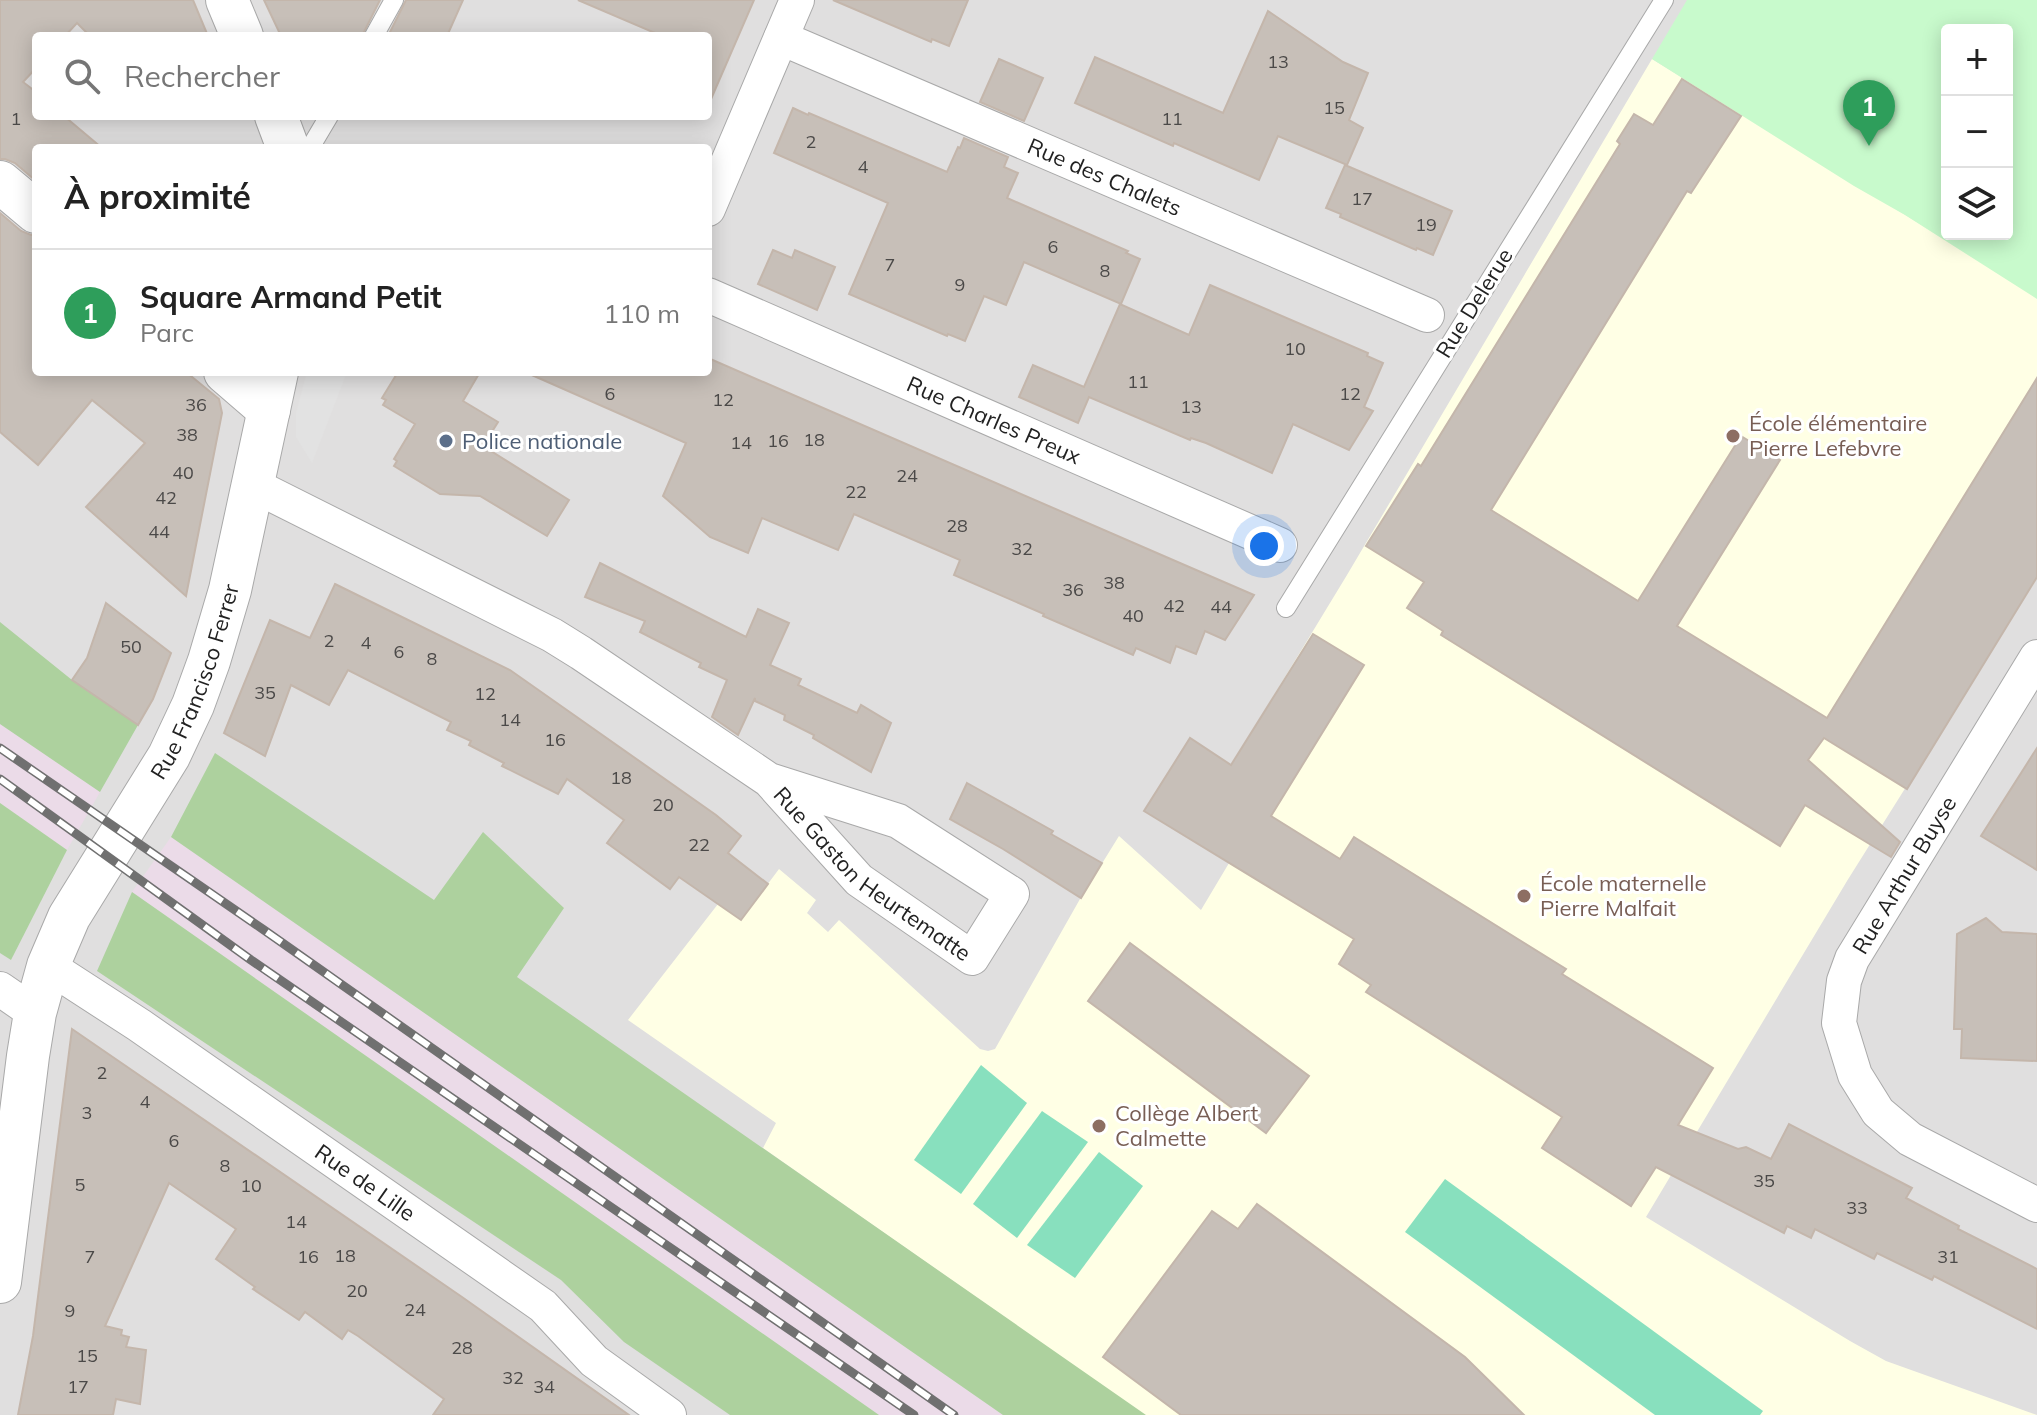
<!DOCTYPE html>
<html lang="fr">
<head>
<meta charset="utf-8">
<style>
	:root { --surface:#fff; --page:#f2f2f2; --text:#222; --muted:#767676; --line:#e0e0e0; --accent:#d40000 }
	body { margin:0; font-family:Mulish,sans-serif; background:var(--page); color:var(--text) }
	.controls { position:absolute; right:24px; top:24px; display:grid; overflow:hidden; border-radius:8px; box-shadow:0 4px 20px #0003 }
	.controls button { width:72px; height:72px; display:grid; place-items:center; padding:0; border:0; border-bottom:2px solid var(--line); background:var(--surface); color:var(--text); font:40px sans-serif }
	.you { position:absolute; left:1264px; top:546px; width:28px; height:28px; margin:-20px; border:6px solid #fff; border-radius:50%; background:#1a73e8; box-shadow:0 0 0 12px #1a73e833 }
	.badge { display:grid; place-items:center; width:52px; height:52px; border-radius:50%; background:var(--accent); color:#fff; font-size:26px; font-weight:700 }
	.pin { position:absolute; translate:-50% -66px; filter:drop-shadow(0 2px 4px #0008) }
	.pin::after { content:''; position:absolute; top:42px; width:28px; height:24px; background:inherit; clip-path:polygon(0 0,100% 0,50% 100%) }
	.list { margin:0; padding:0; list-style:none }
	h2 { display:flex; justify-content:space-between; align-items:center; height:104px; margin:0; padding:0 32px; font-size:34px }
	h2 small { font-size:26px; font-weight:400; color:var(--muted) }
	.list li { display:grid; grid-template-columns:52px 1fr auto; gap:24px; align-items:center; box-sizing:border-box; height:128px; padding:0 32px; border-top:2px solid var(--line) }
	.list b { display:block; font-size:30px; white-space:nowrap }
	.list p { margin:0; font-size:26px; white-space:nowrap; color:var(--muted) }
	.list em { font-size:26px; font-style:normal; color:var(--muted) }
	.icon { flex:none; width:44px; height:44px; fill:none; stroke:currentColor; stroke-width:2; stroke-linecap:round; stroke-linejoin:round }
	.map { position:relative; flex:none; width:2037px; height:1415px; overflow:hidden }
	.search { position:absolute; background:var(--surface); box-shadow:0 4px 20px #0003; left:32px; top:32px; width:680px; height:88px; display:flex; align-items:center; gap:20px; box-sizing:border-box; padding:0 28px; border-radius:8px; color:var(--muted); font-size:30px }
	.panel { position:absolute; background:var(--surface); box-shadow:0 4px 20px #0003; left:32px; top:144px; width:680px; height:232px; border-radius:8px }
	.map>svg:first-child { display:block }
	.residential { fill:#e0dfdf; fill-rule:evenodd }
	.industrial { fill:#ebdbe8 }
	.education { fill:#ffffe5 }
	.forest { fill:#add19e }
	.park { fill:#c8facc; fill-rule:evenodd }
	.pitch { fill:#88e0be }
	.parking { fill:#e2e2e2 }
	.building { fill:#c7bfb8; stroke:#c4b6ab; stroke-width:2 }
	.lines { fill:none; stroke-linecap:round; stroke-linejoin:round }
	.service-casing { stroke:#a9a9a9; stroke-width:20 }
	.minor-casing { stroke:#a9a9a9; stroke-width:36 }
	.tertiary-casing { stroke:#a9a9a9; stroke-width:44 }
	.service { stroke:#fff; stroke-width:18 }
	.minor { stroke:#fff; stroke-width:34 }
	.tertiary { stroke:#fff; stroke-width:42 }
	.rail-casing { stroke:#707070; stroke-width:9 }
	.rail { stroke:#fff; stroke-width:6; stroke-dasharray:18; stroke-linecap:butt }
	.education-dot { fill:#8d6e63; stroke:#fff; stroke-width:3 }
	.service-dot { fill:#5c6f8a; stroke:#fff; stroke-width:3 }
	.labels { text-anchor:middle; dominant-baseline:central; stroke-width:6; stroke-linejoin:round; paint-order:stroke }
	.number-label { font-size:18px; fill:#4b4948 }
	.street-label { font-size:22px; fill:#222; stroke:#fff }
	.education-label { font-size:22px; fill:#785e54; stroke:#fff; text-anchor:start }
	.service-label { font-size:22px; fill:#4e5e75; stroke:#fff; text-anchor:start }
</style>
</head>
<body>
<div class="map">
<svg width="2037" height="1415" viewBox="0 0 2037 1415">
	<rect width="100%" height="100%" fill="#f2efe9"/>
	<path class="residential" d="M0 0H2037V1415H0ZM1947 30H2007V234H1947ZM36 36H708V116H36ZM36 148H708V372H36Z"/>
	<g class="industrial">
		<polygon points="0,724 100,792 67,850 0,803"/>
		<polygon points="171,837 1003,1415 879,1415 132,892"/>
	</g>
	<polygon class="education" points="1652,59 2037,296 2037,578 1847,881 1646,1217 1850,1341 1886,1361 2037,1415 1137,1415 1023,1330 763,1148 776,1123 628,1020 718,904 741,920 779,869 816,900 807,913 828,932 839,920 980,1049 988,1051 995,1049 1080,899 1119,836 1201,910 1291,759 1251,733 1347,575"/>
	<g class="forest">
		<polygon points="0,622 72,680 138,725 100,792 0,724"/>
		<polygon points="215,753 434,900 483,832 564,908 517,977 1146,1415 1003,1415 171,837"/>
		<polygon points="0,803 67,850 11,960 0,953"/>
		<polygon points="132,892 879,1415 730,1415 624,1342 561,1280 97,971"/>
	</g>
	<path class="park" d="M1687 0H2037V299L1905 215 1854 186 1652 59ZM1947 30H2007V234H1947Z"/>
	<g class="pitch">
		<polygon points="981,1065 1027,1103 961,1194 914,1160"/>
		<polygon points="1042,1111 1088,1142 1017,1238 973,1204"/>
		<polygon points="1099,1152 1143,1186 1075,1278 1027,1245"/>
		<polygon points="1445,1179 1763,1411 1760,1415 1655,1415 1405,1232"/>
	</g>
	<polygon class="parking" points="307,372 347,372 312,463 296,437 296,413"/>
	<g class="building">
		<polygon points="0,0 193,0 208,36 90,36 77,23 65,36 36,36 36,68 23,82 36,92 36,116 64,116 102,148 36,148 36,181 15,163 5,159 0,159"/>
		<polygon points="264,0 380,0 362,36 281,36"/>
		<polygon points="406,0 463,0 447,36 388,36"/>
		<polygon points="578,0 754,0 708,106 708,36 662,36"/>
		<polygon points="833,0 968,0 949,46 932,39 931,42"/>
		<polygon points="1268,11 1343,62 1368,73 1349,120 1363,128 1347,165 1278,136 1259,180 1174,143 1173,146 1075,103 1095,57 1223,113"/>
		<polygon points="999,59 1043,78 1024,121 980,102"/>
		<polygon points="1682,79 1741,116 1691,193 1687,191 1491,510 1638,601 1741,436 1780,460 1677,626 1827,718 2037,378 2037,577 1907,789 1824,738 1808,760 1900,842 1891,857 1805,805 1780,846 1441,635 1443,631 1407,608 1424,582 1366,546 1418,464 1421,466 1620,144 1617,141 1634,114 1653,125"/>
		<polygon points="793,108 808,115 809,113 947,172 958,147 960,148 964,138 1008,157 1004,167 1018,173 1007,198 1128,251 1126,253 1140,259 1121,304 1024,262 1006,305 984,296 965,341 948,334 947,336 849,294 888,203 774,153"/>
		<polygon points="1345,165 1452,211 1433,255 1417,248 1416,250 1340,217 1341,214 1326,208"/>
		<polygon points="0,213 21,231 31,235 36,235 36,372 186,372 219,399 222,413 186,596 86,507 145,443 92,400 38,465 0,432"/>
		<polygon points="773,250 792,258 795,250 835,267 817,310 758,284"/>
		<polygon points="1210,285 1368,353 1367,356 1383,363 1364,407 1373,411 1349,450 1293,424 1272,473 1206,443 1191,438 1190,440 1089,397 1078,423 1019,397 1033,365 1084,387 1120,304 1189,335"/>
		<polygon points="708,358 1173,560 1254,595 1225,640 1205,631 1196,654 1176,646 1170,663 1136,648 1133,655 1043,616 1044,614 954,575 960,560 854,514 838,550 762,518 748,553 710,537 663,496 686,443 525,372 708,372"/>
		<polygon points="398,372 480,372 463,401 498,422 483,446 569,500 547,536 480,496 440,494 394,466 397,461 394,459 415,424 383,405 386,400 382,398"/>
		<polygon points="600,563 746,637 758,609 789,623 770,665 801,679 798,685 857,713 861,705 891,723 871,772 813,738 814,735 784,720 785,715 755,701 755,698 738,735 712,717 727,680 699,667 701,663 640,632 645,621 585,597"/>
		<polygon points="335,584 510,670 716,815 741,836 728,853 768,884 741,920 679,877 670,889 607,843 624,820 567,779 558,794 502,766 504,763 469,745 471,741 447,730 451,722 348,670 329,705 291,685 265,756 224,733 270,620 310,638"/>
		<polygon points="106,603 171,653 153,699 138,725 72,680 87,658"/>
		<polygon points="1313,634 1364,665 1271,816 1340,859 1354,837 1566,969 1562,974 1713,1068 1678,1125 1738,1149 1746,1147 1771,1159 1789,1124 1912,1188 1906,1198 1959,1226 1958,1229 2037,1269 2037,1329 1934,1276 1932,1280 1877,1253 1874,1259 1815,1229 1811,1238 1787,1226 1784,1233 1656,1167 1631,1206 1542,1148 1562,1117 1366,992 1371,985 1339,964 1354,939 1144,811 1190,738 1231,765"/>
		<polygon points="2037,748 2037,870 1981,836"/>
		<polygon points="967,783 1053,831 1051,834 1102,863 1081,898 1003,849 950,819"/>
		<polygon points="1986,918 2002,932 2037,934 2037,1061 1961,1058 1962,1029 1954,1029 1957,934"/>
		<polygon points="1130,943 1309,1076 1266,1133 1088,1001"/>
		<polygon points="72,1029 462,1297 629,1415 433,1415 444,1399 358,1336 348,1330 342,1339 305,1312 299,1320 253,1289 255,1287 216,1259 236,1229 169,1183 105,1326 122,1330 121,1335 129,1337 126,1347 146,1350 140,1404 116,1399 113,1415 18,1415 33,1336"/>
		<polygon points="1257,1204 1465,1357 1524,1415 1181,1415 1103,1357 1212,1211 1238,1229"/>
	</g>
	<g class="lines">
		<defs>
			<g id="service">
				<polyline points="374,36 394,0"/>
				<polyline points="310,148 329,116"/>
				<polyline points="1286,608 1664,0"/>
			</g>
			<g id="minor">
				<path id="s1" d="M781 38 1427 315"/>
				<polyline points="708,209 797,0"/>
				<path id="s2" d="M708 295 1280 545"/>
				<path id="s3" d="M253 485 552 635 581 653 769 780 859 880 972 958 1012 894 898 821 769 780"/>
				<polyline points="2037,657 1852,959 1844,981 1839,1023 1855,1075 1878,1112 1910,1139 2037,1205"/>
				<path id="s4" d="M48 966 139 1025 543 1306 594 1361 669 1415"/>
				<polyline points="0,989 35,1013"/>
			</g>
			<g id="tertiary">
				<polyline points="227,0 242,36"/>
				<polyline points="276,116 288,148"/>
				<polyline points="0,182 36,212"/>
				<polyline points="225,372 269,410"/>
				<path id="s5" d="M0 1282 28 1056 35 1013 48 966 69 917 169 756 193 705 209 661 230 590 277 372"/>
			</g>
		</defs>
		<use href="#service" class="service-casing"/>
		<use href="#minor" class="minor-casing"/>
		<use href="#tertiary" class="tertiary-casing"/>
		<use href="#service" class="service"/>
		<use href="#minor" class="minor"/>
		<use href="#tertiary" class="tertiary"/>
		<defs>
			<g id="rail">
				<polyline points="0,748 264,930 954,1415"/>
				<polyline points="0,779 251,960 914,1415"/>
			</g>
		</defs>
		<use href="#rail" class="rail-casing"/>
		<use href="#rail" class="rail"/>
	</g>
	<g class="education-dot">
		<circle cx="1733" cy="436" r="8"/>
		<circle cx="1524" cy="896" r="8"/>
		<circle cx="1099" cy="1126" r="8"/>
	</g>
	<circle class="service-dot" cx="446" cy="441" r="8"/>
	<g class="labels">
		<g class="number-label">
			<text x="1278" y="61">13</text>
			<text x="1334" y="107">15</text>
			<text x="16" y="118">1</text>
			<text x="1172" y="118">11</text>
			<text x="811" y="141">2</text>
			<text x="863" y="166">4</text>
			<text x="1362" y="198">17</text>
			<text x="1426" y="224">19</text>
			<text x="1053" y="246">6</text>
			<text x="890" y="264">7</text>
			<text x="1105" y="270">8</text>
			<text x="960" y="284">9</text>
			<text x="1295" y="348">10</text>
			<text x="1138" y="381">11</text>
			<text x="610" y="393">6</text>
			<text x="1350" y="393">12</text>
			<text x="723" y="399">12</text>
			<text x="196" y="404">36</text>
			<text x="1191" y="406">13</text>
			<text x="187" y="434">38</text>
			<text x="814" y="439">18</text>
			<text x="778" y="440">16</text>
			<text x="741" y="442">14</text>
			<text x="183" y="472">40</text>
			<text x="907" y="475">24</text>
			<text x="856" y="491">22</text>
			<text x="166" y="497">42</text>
			<text x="957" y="525">28</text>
			<text x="159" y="531">44</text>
			<text x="1022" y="548">32</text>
			<text x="1114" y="582">38</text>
			<text x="1073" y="589">36</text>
			<text x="1174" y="605">42</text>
			<text x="1221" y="606">44</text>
			<text x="1133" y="615">40</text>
			<text x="329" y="640">2</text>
			<text x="366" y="642">4</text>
			<text x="131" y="646">50</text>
			<text x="399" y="651">6</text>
			<text x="432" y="658">8</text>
			<text x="265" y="692">35</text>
			<text x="485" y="693">12</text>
			<text x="510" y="719">14</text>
			<text x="555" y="739">16</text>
			<text x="621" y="777">18</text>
			<text x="663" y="804">20</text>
			<text x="699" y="844">22</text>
			<text x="102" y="1072">2</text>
			<text x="145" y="1101">4</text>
			<text x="87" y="1112">3</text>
			<text x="174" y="1140">6</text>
			<text x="225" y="1165">8</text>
			<text x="1764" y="1180">35</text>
			<text x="80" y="1184">5</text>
			<text x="251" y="1185">10</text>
			<text x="1857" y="1207">33</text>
			<text x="296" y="1221">14</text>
			<text x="345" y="1255">18</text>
			<text x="90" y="1256">7</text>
			<text x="308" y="1256">16</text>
			<text x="1948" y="1256">31</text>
			<text x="357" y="1290">20</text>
			<text x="415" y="1309">24</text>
			<text x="70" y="1310">9</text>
			<text x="462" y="1347">28</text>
			<text x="87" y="1355">15</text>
			<text x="513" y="1377">32</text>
			<text x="78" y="1386">17</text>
			<text x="544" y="1386">34</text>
		</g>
		<g class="street-label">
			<text stroke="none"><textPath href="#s1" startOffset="352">Rue des Chalets</textPath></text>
			<text transform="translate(1474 303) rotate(-58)">Rue Delerue</text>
			<text stroke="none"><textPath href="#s2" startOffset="312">Rue Charles Preux</textPath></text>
			<text stroke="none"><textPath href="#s5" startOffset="642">Rue Francisco Ferrer</textPath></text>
			<text stroke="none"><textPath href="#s3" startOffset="736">Rue Gaston Heurtematte</textPath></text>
			<text transform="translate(1904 875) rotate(-59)">Rue Arthur Buyse</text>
			<text stroke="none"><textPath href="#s4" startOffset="384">Rue de Lille</textPath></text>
		</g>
		<g class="education-label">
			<text x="1749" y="423">École élémentaire<tspan x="1749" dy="25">Pierre Lefebvre</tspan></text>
			<text x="1540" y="883">École maternelle<tspan x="1540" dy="25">Pierre Malfait</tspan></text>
			<text x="1115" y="1113">Collège Albert<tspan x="1115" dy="25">Calmette</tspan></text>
		</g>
		<g class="service-label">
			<text x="462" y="441">Police nationale</text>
		</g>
	</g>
</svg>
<div class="controls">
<button>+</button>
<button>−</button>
<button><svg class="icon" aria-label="layers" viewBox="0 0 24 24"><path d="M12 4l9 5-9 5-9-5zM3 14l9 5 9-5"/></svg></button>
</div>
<div class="you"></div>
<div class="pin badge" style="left:1869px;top:146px;background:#2e9e5b">1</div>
<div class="search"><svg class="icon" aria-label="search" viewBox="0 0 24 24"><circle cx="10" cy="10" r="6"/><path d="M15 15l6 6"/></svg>Rechercher</div>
<section class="panel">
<h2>À proximité<small></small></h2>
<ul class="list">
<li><span class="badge" style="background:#2e9e5b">1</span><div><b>Square Armand Petit</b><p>Parc</p></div><em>110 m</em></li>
</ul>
</section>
</div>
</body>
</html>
